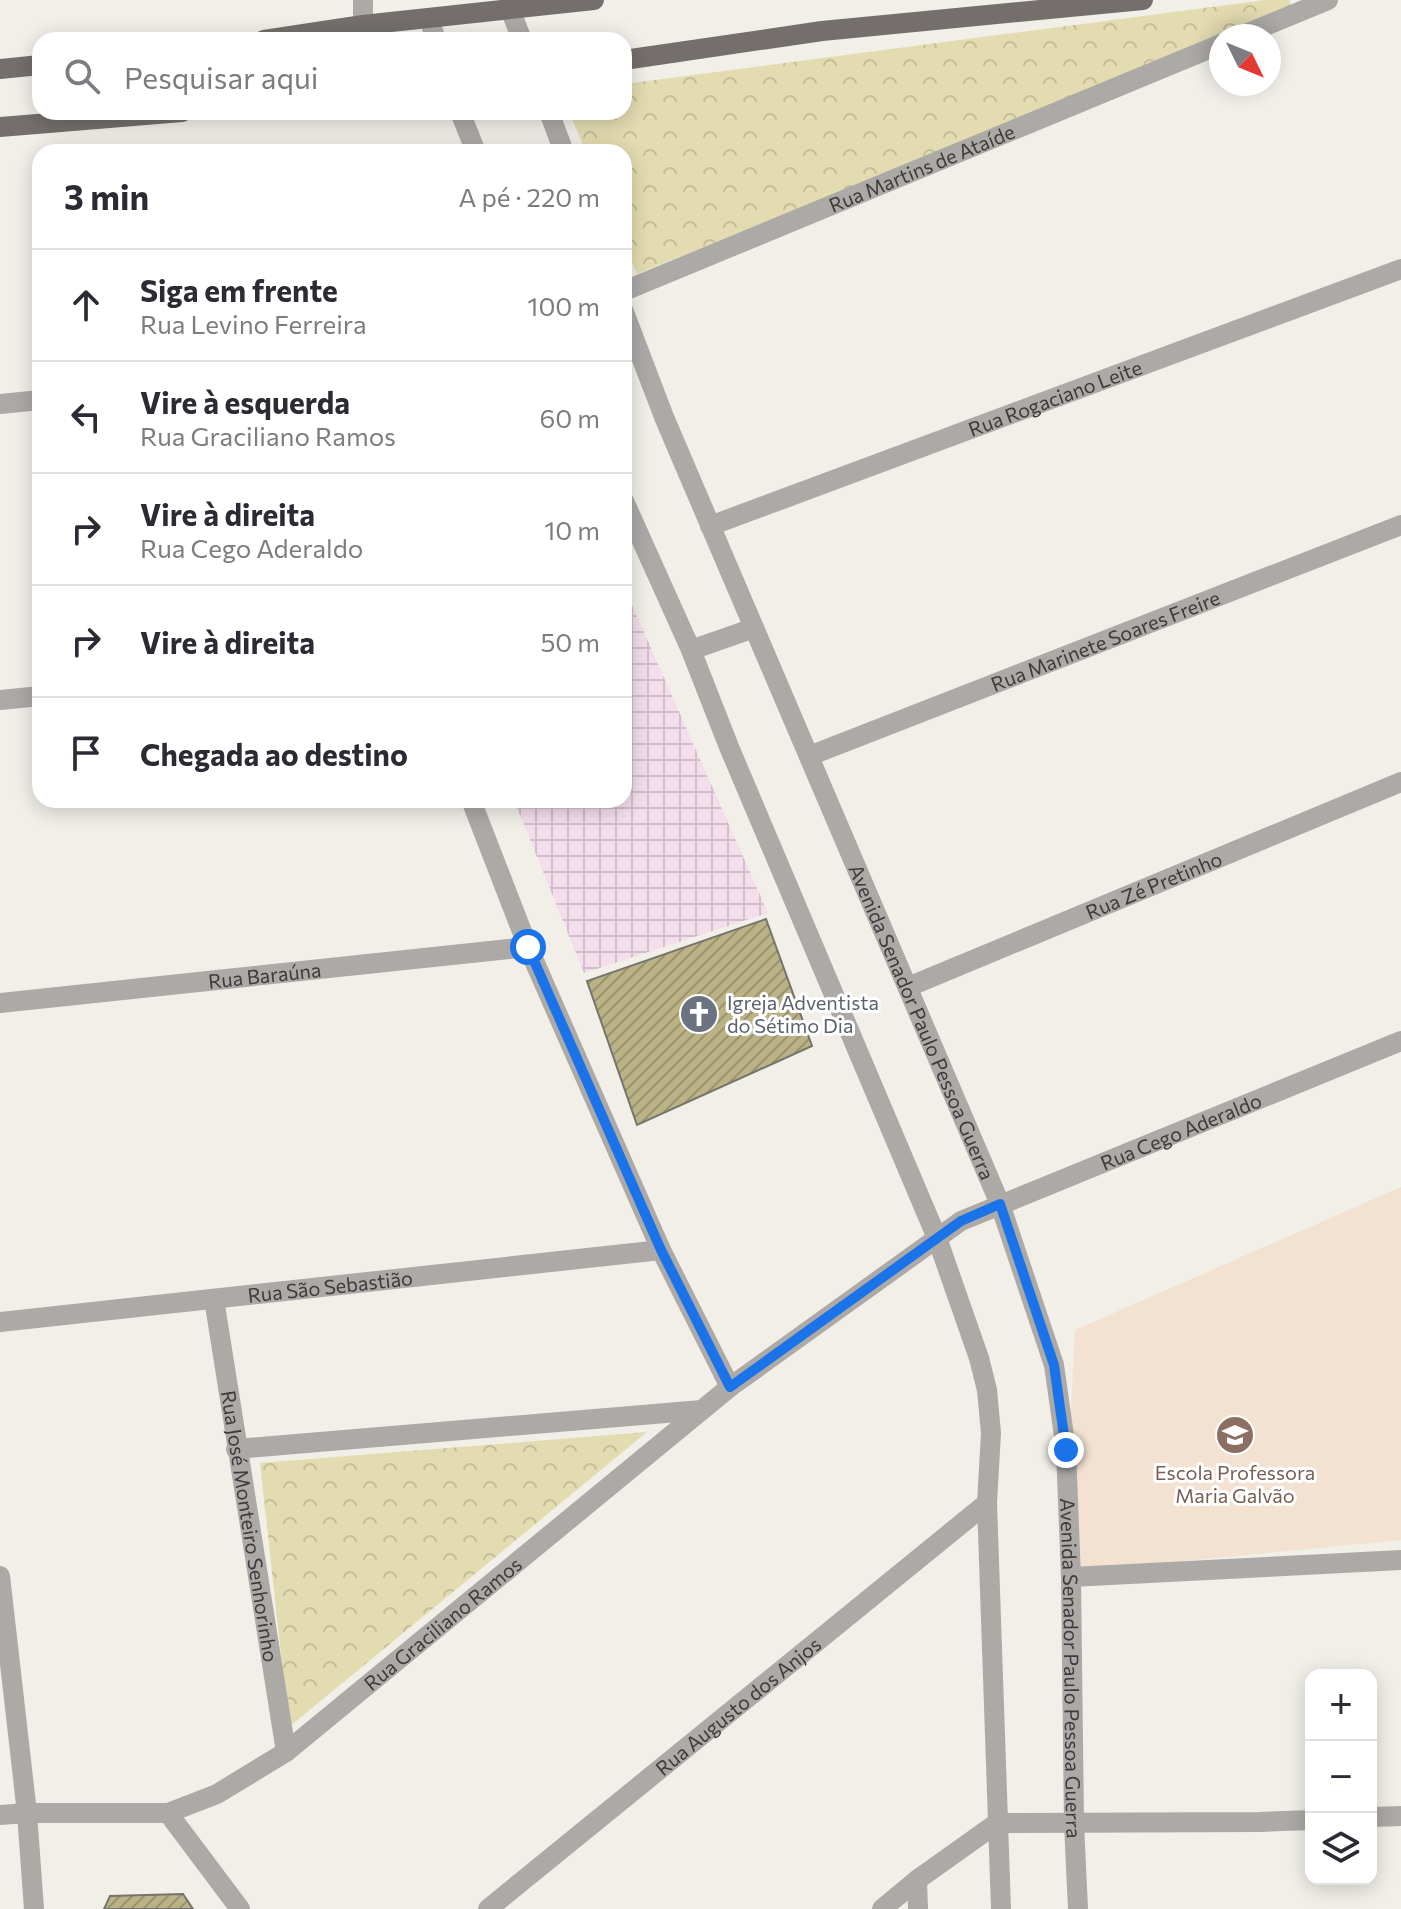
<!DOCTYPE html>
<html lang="pt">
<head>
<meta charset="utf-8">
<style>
	:root { --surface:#fff; --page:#f7f7f7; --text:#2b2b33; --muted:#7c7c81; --line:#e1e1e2 }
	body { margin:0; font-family:Commissioner,sans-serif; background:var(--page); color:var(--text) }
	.controls { position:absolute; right:24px; bottom:24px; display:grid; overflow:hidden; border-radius:16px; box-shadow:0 4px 20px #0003 }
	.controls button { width:72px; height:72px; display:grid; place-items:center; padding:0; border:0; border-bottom:2px solid var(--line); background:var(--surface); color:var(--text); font:40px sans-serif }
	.compass { position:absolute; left:1209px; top:24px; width:72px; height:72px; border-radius:50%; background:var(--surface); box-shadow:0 4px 20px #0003; rotate:133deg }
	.stop { position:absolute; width:24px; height:24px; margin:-18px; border:6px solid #1a73e8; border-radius:50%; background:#fff }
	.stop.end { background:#1a73e8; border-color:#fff; box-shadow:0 2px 8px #0008 }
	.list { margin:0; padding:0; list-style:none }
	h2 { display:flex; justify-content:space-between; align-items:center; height:104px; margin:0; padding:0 32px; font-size:34px }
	h2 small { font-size:26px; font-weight:400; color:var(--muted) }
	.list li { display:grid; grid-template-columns:52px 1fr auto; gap:24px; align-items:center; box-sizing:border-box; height:112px; padding:0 32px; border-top:2px solid var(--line) }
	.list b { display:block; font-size:30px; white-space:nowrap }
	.list p { margin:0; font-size:26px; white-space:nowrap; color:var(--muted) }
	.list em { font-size:26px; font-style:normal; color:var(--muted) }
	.icon { flex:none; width:44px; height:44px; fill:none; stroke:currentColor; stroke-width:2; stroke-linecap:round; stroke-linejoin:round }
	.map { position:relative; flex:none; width:1401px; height:1909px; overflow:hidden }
	.search { position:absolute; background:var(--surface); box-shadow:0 4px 20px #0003; left:32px; top:32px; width:600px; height:88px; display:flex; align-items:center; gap:20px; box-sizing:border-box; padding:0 28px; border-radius:24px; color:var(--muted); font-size:30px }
	.panel { position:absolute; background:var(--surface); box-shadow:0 4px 20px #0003; left:32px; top:144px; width:600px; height:664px; border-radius:24px }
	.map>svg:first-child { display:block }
	.industrial { fill:url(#industrial-grid) }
	.education { fill:#f3e2d1 }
	.forest { fill:url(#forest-crowns) }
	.building { fill:url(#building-hatch); stroke:#75746e; stroke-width:2 }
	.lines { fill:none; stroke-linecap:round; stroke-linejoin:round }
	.minor { stroke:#aca9a7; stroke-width:20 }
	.major { stroke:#746f6c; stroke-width:20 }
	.route { stroke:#1a73e8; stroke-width:10 }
	.labels { text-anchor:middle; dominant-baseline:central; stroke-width:6; stroke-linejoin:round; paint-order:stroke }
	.street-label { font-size:20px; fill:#3d3c3a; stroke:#fff }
	.worship-label { font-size:20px; fill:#5b616d; stroke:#fff; text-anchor:start }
	.education-label { font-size:20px; fill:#785e54; stroke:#fff }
</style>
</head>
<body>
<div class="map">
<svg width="1401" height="1909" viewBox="0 0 1401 1909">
	<defs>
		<pattern id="industrial-grid" width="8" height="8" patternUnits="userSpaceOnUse" patternTransform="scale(2)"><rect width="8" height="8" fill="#f4deec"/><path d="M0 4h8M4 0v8" fill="none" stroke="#d2bfcb"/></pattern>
		<pattern id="forest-crowns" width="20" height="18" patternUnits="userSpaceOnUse" patternTransform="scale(2)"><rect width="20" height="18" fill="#e3dcb1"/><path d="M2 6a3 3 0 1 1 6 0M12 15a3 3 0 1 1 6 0" fill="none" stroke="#c4be99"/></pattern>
		<pattern id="building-hatch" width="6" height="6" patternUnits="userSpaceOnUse" patternTransform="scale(2)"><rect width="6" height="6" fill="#bbb385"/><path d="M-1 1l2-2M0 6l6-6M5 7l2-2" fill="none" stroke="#99936e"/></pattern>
	</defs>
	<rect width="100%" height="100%" fill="#f1efe8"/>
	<polygon class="industrial" points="624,587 768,913 584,973 514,800 624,800"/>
	<polygon class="education" points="1401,1187 1401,1540 1063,1573 1075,1330"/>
	<g class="forest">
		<polygon points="1265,0 1289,0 1294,9 637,274 624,244 624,152 586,152 569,112 624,112 624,84"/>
		<polygon points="647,1432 289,1727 260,1463"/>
	</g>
	<g class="building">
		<polygon points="766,919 812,1046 637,1125 587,981"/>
		<polygon points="183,1894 193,1909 104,1909 110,1896"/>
	</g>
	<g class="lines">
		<g class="minor">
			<polyline points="510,9 522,40"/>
			<polyline points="429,18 436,40"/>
			<polyline points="363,25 363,0"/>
			<polyline points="1241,36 1328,0"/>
			<polyline points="460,112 476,152"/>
			<polyline points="549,112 564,152"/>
			<path id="s1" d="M624 291 1221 44"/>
			<path id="s2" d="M624 312 664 417 1000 1204 1054 1365 1066 1450 1071 1577 1074 1824 1078 1909"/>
			<polyline points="0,404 40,400"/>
			<polyline points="624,501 691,650 729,747 937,1238 979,1358 987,1390 991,1433 987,1503 1001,1909"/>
			<path id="s3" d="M710 526 1401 269"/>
			<polyline points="691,650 754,628"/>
			<polyline points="0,700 40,696"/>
			<path id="s4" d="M809 756 1401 525"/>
			<polyline points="471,800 528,947 661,1250 730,1387"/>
			<path id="s5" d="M908 987 1401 782"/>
			<path id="s6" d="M0 1003 528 947"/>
			<path id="s7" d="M214 1299 286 1752"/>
			<path id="s8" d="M0 1322 661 1250"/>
			<polyline points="236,1449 702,1410"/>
			<polyline points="0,1576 27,1813 34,1909"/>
			<polyline points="1071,1577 1401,1560"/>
			<polyline points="168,1813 240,1909"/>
			<path id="s9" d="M0 1815 27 1813H168L217 1794 286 1752 730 1387 961 1221 1401 1041"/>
			<polyline points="1371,1817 1401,1816"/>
			<polyline points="917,1880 918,1909"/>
			<path id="s10" d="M488 1909 987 1503"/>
			<polyline points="882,1909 917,1880 997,1823 1260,1822 1311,1820"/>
		</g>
		<g class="major">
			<polyline points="264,40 363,25 594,0"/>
			<polyline points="624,60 822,31 1143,0"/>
			<polyline points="0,69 40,65"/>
			<polyline points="0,127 182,112"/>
		</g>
	</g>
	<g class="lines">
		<polyline class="route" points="528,947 661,1250 730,1387 961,1221 1000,1204 1054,1365 1066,1450"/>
	</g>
	<defs>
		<symbol id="church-disc" viewBox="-11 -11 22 22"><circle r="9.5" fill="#6b7280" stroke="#fff"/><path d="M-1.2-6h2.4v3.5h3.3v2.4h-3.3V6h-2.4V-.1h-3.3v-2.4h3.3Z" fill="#fff"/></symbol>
		<symbol id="school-disc" viewBox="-11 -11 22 22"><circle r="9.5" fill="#8d6e63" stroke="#fff"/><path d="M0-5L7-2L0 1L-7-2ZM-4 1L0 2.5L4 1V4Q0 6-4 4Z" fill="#fff"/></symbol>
	</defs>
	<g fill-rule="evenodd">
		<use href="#church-disc" x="677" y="992" width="44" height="44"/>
		<use href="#school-disc" x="1213" y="1413" width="44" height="44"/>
	</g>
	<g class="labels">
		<g class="street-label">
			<text stroke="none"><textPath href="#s1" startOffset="322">Rua Martins de Ataíde</textPath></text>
			<text stroke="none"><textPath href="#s3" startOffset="368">Rua Rogaciano Leite</textPath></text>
			<text stroke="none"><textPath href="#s4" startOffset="318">Rua Marinete Soares Freire</textPath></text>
			<text stroke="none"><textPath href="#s5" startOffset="266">Rua Zé Pretinho</textPath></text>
			<text stroke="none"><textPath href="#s6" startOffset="266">Rua Baraúna</textPath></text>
			<text stroke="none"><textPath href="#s2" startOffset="770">Avenida Senador Paulo Pessoa Guerra</textPath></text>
			<text stroke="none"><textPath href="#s9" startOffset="1398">Rua Cego Aderaldo</textPath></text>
			<text stroke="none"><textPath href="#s8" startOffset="332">Rua São Sebastião</textPath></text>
			<text stroke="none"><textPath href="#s7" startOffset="230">Rua José Monteiro Senhorinho</textPath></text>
			<text stroke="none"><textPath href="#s9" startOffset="504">Rua Graciliano Ramos</textPath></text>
			<text stroke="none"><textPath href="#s2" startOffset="1442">Avenida Senador Paulo Pessoa Guerra</textPath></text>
			<text stroke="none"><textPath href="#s10" startOffset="322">Rua Augusto dos Anjos</textPath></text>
		</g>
		<g class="worship-label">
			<text x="727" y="1002">Igreja Adventista<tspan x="727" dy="23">do Sétimo Dia</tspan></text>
		</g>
		<g class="education-label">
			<text x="1235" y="1472">Escola Professora<tspan x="1235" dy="23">Maria Galvão</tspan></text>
		</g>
	</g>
</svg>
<div class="controls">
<button>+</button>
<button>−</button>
<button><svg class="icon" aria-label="layers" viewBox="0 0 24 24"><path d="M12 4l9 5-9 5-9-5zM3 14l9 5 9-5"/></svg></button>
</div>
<svg class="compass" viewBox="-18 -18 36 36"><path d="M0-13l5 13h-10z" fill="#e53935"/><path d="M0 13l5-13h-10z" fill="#7c7c81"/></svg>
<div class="stop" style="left:528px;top:947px"></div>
<div class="stop end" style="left:1066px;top:1450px"></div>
<div class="search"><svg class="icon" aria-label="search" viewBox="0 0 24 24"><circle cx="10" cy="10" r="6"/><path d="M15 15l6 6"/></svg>Pesquisar aqui</div>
<section class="panel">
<h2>3 min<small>A pé · 220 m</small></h2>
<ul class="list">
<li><svg class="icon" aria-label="ahead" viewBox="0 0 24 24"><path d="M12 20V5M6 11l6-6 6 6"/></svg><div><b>Siga em frente</b><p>Rua Levino Ferreira</p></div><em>100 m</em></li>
<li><svg class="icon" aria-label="left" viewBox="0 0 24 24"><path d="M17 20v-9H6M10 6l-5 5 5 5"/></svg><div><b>Vire à esquerda</b><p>Rua Graciliano Ramos</p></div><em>60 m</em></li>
<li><svg class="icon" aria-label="right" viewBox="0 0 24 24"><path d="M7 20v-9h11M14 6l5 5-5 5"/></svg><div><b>Vire à direita</b><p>Rua Cego Aderaldo</p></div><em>10 m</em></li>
<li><svg class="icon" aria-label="right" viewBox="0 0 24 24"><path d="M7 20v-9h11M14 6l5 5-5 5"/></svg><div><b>Vire à direita</b></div><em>50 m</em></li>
<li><svg class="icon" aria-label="arrive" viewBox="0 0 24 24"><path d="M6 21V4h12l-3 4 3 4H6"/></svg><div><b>Chegada ao destino</b></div></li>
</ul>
</section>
</div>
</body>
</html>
